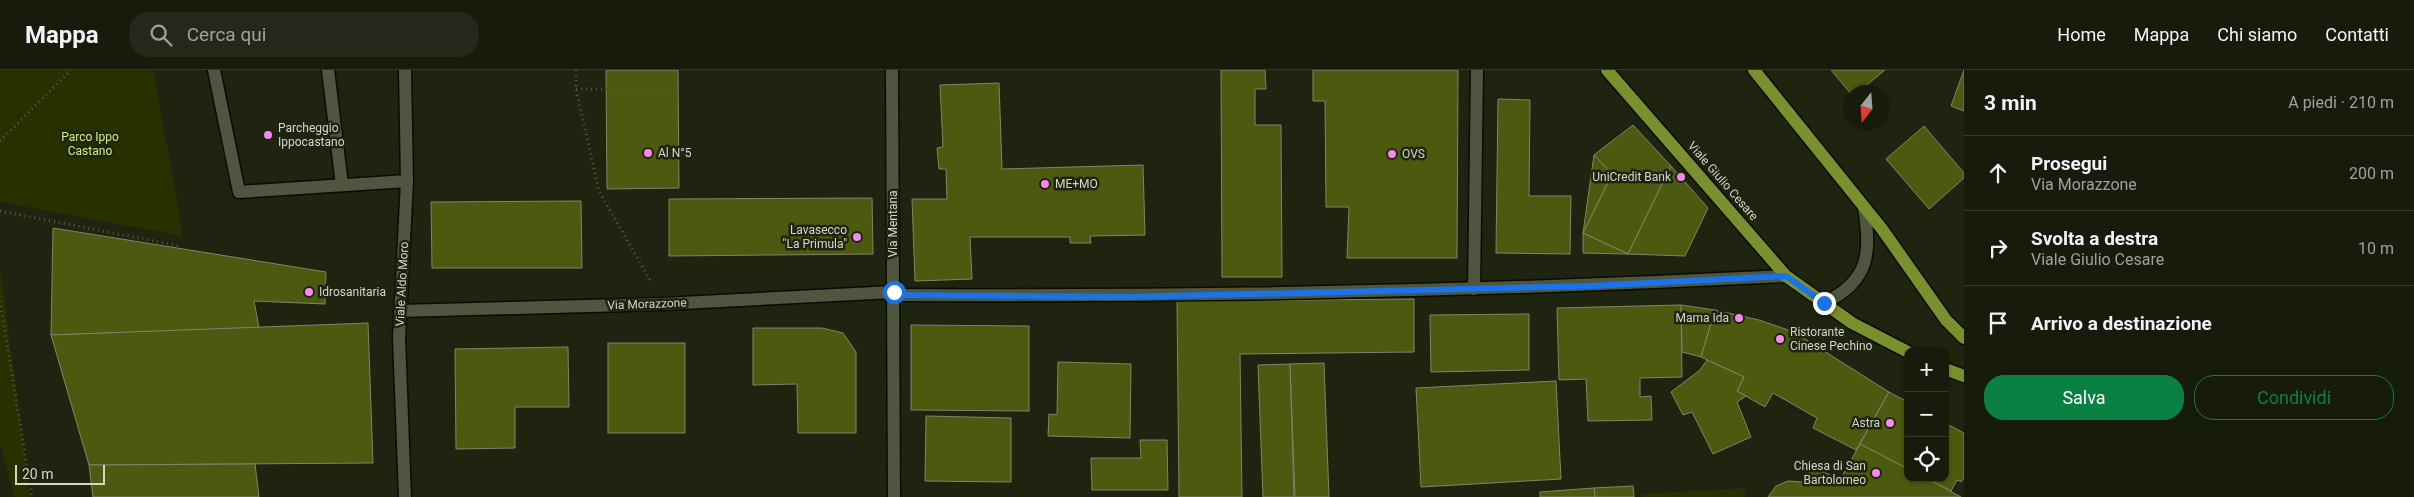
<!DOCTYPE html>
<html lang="it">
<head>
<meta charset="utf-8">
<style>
	:root { --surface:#171b0c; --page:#24281a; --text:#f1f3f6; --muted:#9ea19d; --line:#36392d; --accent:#0b8043 }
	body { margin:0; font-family:Roboto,sans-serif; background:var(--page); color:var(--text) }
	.controls { position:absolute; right:15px; bottom:15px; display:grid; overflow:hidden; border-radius:10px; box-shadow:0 1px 4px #0004 }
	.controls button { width:45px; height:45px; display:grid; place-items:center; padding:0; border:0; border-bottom:1px solid var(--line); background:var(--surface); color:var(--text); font:25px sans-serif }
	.compass { position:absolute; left:1844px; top:15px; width:45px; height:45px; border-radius:50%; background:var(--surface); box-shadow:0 1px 4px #0004; rotate:197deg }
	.scale { position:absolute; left:15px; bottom:12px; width:90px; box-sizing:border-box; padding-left:5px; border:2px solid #d3d7ca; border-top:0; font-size:14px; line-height:18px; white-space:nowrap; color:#d3d7ca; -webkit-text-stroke:4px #1f2410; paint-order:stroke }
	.stop { position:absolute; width:15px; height:15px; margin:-11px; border:4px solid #1a73e8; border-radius:50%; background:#fff }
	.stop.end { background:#1a73e8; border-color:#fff; box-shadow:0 1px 5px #0008 }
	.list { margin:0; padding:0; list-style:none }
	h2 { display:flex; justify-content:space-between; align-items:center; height:65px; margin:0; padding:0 20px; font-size:21px }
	h2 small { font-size:16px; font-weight:400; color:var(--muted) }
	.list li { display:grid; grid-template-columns:32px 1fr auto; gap:15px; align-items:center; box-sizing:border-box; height:75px; padding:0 20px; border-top:1px solid var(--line) }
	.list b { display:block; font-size:19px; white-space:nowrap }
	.list p { margin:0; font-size:16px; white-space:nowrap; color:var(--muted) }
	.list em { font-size:16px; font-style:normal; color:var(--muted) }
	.actions { display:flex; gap:10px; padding:15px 20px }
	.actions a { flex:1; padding:11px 0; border:1px solid var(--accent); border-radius:20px; text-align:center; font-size:18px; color:var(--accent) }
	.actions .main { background:var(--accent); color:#fff }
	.icon { flex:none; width:28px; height:28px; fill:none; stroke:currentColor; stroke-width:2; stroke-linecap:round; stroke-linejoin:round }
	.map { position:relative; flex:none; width:1964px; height:427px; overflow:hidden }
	header { display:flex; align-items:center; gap:30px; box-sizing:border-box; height:70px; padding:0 25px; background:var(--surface); border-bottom:1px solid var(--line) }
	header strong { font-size:24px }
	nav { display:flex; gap:28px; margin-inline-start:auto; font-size:18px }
	.search { width:350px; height:45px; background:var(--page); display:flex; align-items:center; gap:12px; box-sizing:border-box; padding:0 18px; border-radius:20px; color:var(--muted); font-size:19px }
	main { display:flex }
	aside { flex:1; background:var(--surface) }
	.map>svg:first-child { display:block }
	.green { fill:#273100 }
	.building { fill:#4b5a0e; stroke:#7e856d }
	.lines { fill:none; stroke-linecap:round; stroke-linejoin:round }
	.minor-casing { stroke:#090d00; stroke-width:15 }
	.major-casing { stroke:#090d00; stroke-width:15 }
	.path { stroke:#565a48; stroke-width:3; stroke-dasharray:1 4; stroke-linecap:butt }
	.minor { stroke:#4f553f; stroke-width:12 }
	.major { stroke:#7b8f2f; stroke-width:12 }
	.route { stroke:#1a73e8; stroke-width:6 }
	.poi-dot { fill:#f788ec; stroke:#1f2410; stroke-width:2 }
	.labels { text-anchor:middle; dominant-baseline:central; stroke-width:5; stroke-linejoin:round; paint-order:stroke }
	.poi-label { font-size:12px; fill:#d3d7ca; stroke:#1f2410; text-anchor:start }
	.park-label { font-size:12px; fill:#d2f076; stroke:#1f2410 }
	.street-label { font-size:12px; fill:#d3d7ca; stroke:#1f2410 }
</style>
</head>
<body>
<header>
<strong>Mappa</strong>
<div class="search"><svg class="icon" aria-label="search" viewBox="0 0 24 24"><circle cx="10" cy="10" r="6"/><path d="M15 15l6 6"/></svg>Cerca qui</div>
<nav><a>Home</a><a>Mappa</a><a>Chi siamo</a><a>Contatti</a></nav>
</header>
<main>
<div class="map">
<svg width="1964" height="427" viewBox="0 0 1964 427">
	<rect width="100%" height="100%" fill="#1f2410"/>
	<g class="green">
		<polygon points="0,0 153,0 179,141 182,166 0,132"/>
		<polygon points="0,197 30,427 15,427 0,373"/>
		<polygon points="1745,418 1746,427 1642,427 1642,424"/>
	</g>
	<g class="building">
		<polygon points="606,0 678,0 679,118 607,119"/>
		<polygon points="1221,0 1265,0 1266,19 1255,19 1255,55 1281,55 1282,207 1222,207"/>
		<polygon points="1313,0 1458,0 1457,188 1347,188 1349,137 1326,137 1325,31 1313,31"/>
		<polygon points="1831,0 1885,0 1858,22 1852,22 1852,25"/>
		<polygon points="1964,0 1964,41 1951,36"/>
		<polygon points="999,13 1002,99 1143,95 1145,165 1090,166 1091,173 1070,173 1070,167 970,167 972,209 915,211 912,129 947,129 946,99 939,99 937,78 943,77 940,15"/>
		<polygon points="1498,29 1530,30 1529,126 1571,126 1570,184 1496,183"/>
		<polygon points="1633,55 1671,96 1628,184 1583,163 1612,104 1594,85"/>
		<polygon points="1924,56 1964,103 1964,108 1929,139 1886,89"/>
		<polygon points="1594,85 1612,104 1583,163"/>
		<polygon points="1671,96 1708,138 1685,186 1628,184"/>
		<polygon points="872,128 873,184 669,186 669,129"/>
		<polygon points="581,131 582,198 432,198 431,132"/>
		<polygon points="53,158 326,202 325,234 254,231 259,258 51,265"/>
		<polygon points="1583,163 1628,184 1583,183"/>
		<polygon points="1414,229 1414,282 1240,284 1242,427 1179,427 1177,231"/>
		<polygon points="1681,235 1682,307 1640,308 1640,327 1651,326 1652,350 1588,351 1586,309 1559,310 1557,238"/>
		<polygon points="1681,235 1715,240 1701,287 1682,282"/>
		<polygon points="1715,240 1759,250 1794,262 1889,322 1856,380 1813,358 1817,348 1773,323 1765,337 1737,321 1744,307 1701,287"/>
		<polygon points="1529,244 1529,300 1431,302 1430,245"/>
		<polygon points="368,253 373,393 89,395 51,265"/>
		<polygon points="911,255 1029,256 1029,341 911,340"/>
		<polygon points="753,258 822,258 843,263 856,282 856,363 798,363 797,314 753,315"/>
		<rect x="608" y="273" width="77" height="90"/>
		<polygon points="568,277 569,337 515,337 515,378 456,379 455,279"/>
		<polygon points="1707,290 1744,307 1737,321 1746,326 1737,332 1751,367 1713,384 1692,342 1683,345 1671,322 1700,300"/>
		<polygon points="1058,292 1131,294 1130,368 1048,366 1049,344 1057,345"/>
		<polygon points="1324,293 1329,427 1295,427 1290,294"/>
		<polygon points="1290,294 1294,427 1263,427 1258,295"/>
		<polygon points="1556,311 1561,409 1421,417 1416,318"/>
		<polygon points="1889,322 1908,332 1908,399 1860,374"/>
		<polygon points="926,346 1011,348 1011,412 925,411"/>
		<polygon points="1945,353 1964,363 1964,408 1961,412 1957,410 1951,421 1926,408 1945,408"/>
		<polygon points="1140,370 1167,370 1168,420 1092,420 1091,388 1141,388"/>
		<polygon points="1860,374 1908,399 1908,408 1926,408 1961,427 1768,427 1776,416 1788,411 1803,412 1812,396 1840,410"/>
		<polygon points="255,394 259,427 93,427 89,395"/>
		<polygon points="1633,416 1634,427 1595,427 1594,418"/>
		<polygon points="1594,418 1595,427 1540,427 1540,422"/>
	</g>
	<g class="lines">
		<defs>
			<g id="minor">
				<polyline points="214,0 239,122 407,111"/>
				<polyline points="328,0 342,115"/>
				<polyline points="405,0 407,111 399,268 405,427"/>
				<polyline points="892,0 894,427"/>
				<polyline points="1474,219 1477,0"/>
				<path d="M893 225C1191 227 1489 221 1786 206"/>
				<path d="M1824 233C1870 211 1871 183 1864 137"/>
				<polyline points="400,241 663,234 894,222"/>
			</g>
			<g id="major">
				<polyline points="1607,0 1786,206 1852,253 1908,282"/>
				<polyline points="1754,0 1882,159 1946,250 1964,268"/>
				<polyline points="1945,299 1964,306"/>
			</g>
		</defs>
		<use href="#minor" class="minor-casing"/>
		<use href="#major" class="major-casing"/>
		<g class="path">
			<polyline points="576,0 576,19 599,121 651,212"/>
			<polyline points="576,19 678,19"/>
			<polyline points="0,71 71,0"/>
			<polyline points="0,141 180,176"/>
			<polyline points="0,231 32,427"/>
		</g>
		<use href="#minor" class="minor"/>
		<use href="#major" class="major"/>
	</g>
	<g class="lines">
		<polyline class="route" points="894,222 894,225 1128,227 1591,216 1786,206 1824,233"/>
	</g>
	<g class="poi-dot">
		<circle cx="268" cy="65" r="5"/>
		<circle cx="648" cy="83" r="5"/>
		<circle cx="1392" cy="84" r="5"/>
		<circle cx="1681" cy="107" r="5"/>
		<circle cx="1045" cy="114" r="5"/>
		<circle cx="857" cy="167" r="5"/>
		<circle cx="309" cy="222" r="5"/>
		<circle cx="1739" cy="248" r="5"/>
		<circle cx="1780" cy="269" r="5"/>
		<circle cx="1890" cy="353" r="5"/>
		<circle cx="1876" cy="403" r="5"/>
	</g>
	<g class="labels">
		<g class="poi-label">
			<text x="278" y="58">Parcheggio<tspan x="278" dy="14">Ippocastano</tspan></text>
			<text x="658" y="83">Al N°5</text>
			<text x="1402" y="84">OVS</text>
			<text x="1671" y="107" text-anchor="end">UniCredit Bank</text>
			<text x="1055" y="114">ME+MO</text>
			<text x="847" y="160" text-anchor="end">Lavasecco<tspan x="847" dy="14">"La Primula"</tspan></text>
			<text x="319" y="222">Idrosanitaria</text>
			<text x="1729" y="248" text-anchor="end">Mama Ida</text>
			<text x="1790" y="262">Ristorante<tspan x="1790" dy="14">Cinese Pechino</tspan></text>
			<text x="1880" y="353" text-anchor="end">Astra</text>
			<text x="1866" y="396" text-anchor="end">Chiesa di San<tspan x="1866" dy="14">Bartolomeo</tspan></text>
		</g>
		<g class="park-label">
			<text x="90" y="67">Parco Ippo<tspan x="90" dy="14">Castano</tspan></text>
		</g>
		<g class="street-label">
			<text transform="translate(1723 111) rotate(49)">Viale Giulio Cesare</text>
			<text transform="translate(893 154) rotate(-90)">Via Mentana</text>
			<text transform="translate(402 214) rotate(-87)">Viale Aldo Moro</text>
			<text transform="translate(647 234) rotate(-2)">Via Morazzone</text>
		</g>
	</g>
</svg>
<div class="controls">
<button>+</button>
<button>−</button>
<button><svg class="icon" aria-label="locate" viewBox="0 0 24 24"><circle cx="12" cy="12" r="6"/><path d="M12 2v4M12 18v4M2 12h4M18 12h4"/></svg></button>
</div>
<svg class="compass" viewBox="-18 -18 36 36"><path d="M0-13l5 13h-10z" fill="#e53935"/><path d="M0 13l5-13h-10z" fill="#9ea19d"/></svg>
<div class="scale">20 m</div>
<div class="stop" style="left:894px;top:222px"></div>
<div class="stop end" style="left:1824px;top:233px"></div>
</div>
<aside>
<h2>3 min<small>A piedi · 210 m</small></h2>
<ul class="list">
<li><svg class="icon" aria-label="ahead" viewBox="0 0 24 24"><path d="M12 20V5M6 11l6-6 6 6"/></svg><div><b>Prosegui</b><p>Via Morazzone</p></div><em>200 m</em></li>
<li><svg class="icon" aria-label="right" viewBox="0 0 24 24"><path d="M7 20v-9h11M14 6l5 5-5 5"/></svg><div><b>Svolta a destra</b><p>Viale Giulio Cesare</p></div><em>10 m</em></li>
<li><svg class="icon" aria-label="arrive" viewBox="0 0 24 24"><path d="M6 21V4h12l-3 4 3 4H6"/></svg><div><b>Arrivo a destinazione</b></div></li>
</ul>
<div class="actions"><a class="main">Salva</a><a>Condividi</a></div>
</aside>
</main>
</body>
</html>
